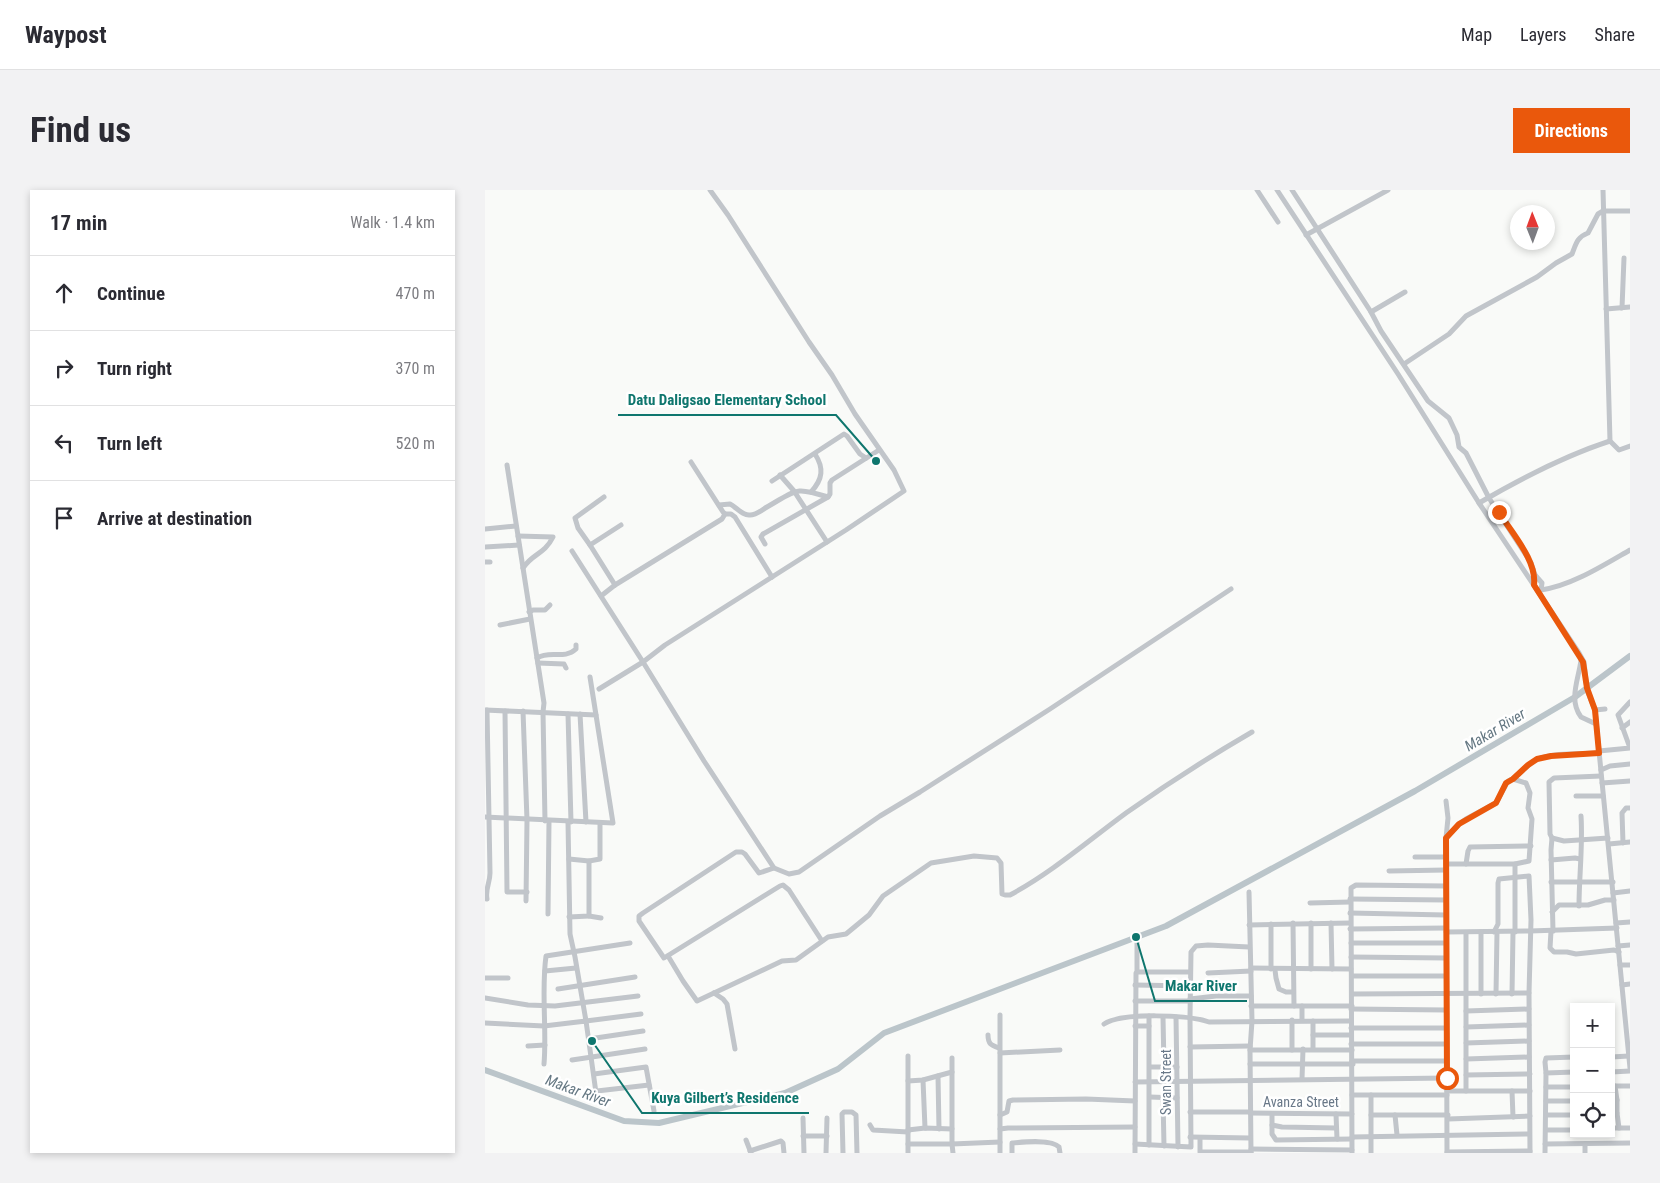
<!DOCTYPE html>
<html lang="en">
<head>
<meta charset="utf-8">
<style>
	:root { --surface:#fff; --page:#f2f2f3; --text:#2b2b33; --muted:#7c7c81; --line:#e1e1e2; --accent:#ea580c }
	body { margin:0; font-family:"Roboto Condensed",sans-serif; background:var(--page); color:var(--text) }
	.controls { position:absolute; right:15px; bottom:15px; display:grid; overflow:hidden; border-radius:0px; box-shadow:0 2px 8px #0003 }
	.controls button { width:45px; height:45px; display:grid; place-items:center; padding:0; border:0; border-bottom:1px solid var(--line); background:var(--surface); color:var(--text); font:25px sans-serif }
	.compass { position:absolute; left:1025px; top:15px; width:45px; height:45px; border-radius:50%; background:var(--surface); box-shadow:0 2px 8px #0003; rotate:359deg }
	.stop { position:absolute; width:15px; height:15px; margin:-11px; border:4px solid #ea580c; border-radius:50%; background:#fff }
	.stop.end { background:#ea580c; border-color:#fff; box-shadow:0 1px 5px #0008 }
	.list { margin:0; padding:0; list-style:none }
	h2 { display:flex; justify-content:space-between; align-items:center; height:65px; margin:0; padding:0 20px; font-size:21px }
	h2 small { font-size:16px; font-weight:400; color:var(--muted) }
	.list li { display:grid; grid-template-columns:32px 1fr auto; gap:15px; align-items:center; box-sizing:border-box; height:75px; padding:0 20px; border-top:1px solid var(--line) }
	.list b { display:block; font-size:19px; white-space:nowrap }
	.list em { font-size:16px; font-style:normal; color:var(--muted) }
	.icon { flex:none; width:28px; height:28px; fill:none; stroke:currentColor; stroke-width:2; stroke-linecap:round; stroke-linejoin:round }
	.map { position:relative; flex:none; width:1145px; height:963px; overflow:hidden; border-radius:0px }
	header { display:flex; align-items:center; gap:30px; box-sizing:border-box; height:70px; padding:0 25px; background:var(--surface); border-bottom:1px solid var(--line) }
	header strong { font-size:24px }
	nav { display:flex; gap:28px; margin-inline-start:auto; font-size:18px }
	.intro { display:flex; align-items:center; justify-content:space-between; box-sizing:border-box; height:120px; padding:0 30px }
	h1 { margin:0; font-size:35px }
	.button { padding:12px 22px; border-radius:0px; background:var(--accent); color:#fff; font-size:18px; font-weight:700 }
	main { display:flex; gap:30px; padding:0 30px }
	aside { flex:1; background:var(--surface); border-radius:0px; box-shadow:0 2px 8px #0003 }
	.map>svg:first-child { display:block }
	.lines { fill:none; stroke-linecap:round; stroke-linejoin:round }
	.river { stroke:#bbc5ca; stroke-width:6 }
	.minor { stroke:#c1c5ca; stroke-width:5 }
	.route { stroke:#ea580c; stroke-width:6 }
	.labels { text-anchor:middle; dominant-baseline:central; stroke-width:5; stroke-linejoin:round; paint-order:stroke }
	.street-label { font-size:14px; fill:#697888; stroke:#fff }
	.water-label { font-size:15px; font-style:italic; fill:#657883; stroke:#fff }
	.leader { fill:none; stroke:#0f766e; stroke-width:2 }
	.callout-dot { fill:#0f766e; stroke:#fff; stroke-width:2 }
	.callout-label { font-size:15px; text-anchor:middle; font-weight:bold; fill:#0f766e; stroke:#fff; stroke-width:5; stroke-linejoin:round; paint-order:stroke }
</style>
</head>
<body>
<header>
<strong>Waypost</strong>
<nav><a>Map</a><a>Layers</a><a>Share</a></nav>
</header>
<div class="intro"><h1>Find us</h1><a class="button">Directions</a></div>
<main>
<aside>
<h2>17 min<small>Walk · 1.4 km</small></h2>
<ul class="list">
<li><svg class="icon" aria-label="ahead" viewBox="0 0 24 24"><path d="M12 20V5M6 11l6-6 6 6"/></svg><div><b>Continue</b></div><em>470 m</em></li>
<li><svg class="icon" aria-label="right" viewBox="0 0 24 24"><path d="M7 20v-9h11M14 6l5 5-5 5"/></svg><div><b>Turn right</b></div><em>370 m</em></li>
<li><svg class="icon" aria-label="left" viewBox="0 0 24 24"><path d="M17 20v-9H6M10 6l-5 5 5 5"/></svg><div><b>Turn left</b></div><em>520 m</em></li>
<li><svg class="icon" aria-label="arrive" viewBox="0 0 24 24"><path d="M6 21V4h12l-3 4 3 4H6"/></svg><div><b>Arrive at destination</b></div></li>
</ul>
</aside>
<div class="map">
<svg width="1145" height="963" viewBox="0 0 1145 963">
	<rect width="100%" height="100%" fill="#f9faf8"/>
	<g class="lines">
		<polyline class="river" points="0,880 139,931 174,933 300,903 353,879 399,843 681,736 930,601 1090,507 1145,466"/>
		<g class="minor">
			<polyline points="225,0 243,25 324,152 347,185 370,224 409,280 419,301 361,340 180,455 158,472 219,571 289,678 304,684 314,682 395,626 435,602 565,519 746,399"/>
			<polyline points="772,0 793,32"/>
			<polyline points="792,0 913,184 994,313 1094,463 1099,472 1102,500 1110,520 1145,878"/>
			<polyline points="807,0 886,122 896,141 943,211 964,228 972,245 974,257 981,263 1004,308 1046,373 1050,385 1049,394"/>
			<polyline points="1118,0 1125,251 1134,260 1145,256"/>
			<polyline points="821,45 903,0"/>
			<polyline points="1137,118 1139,68"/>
			<polyline points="1121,119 1145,117"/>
			<polyline points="886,122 920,102"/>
			<path d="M919 174 964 144 981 126 1052 87 1071 73 1087 64C1091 54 1092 47 1103 43L1113 24 1118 21H1145"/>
			<polyline points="206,272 238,322 240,324 246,324 250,327 287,387"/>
			<polyline points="22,275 59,513 58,522 60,631"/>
			<polyline points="295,285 309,301 342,352"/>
			<polyline points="287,291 359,244 362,246 375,264 381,268"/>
			<path d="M326 302C338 289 339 278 330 264"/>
			<path d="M994 313C1035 289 1079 266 1125 251"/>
			<path d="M234 315 245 314C251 317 258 326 265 325 271 325 277 320 282 317 312 300 309 296 343 307"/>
			<polyline points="0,339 31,336"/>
			<path d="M33 346 68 347C59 365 48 363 38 378"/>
			<polyline points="280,354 276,347 278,344 343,307 345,304 345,293 347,290 394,260"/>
			<polyline points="105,355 93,338 90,328 119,307"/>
			<polyline points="0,357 34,355"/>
			<polyline points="87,361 158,472 114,499"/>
			<polyline points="0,372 5,372"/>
			<path d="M1050 385 1057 393 1056 400C1086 396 1119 375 1145 360"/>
			<polyline points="130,395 237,329 240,324"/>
			<polyline points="116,406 130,395 105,355 136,335"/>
			<polyline points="44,422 48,420 60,420 65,415"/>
			<polyline points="15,435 45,429"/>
			<path d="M52 468C65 460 79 470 91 459V455"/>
			<path d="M1096 470C1094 488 1083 510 1096 527L1111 534"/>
			<polyline points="53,473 79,474 81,478"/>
			<polyline points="105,487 111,525"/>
			<polyline points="0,520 111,525 128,633 0,627"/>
			<path d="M2 520 5 683C5 693 0 699 2 709"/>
			<polyline points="1110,520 1120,519"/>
			<polyline points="20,521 22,702 42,702"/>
			<polyline points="38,521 42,630 41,711"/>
			<polyline points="83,524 86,632"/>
			<polyline points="95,524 101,632"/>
			<polyline points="1137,538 1145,532"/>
			<polyline points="1114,561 1145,558 1133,525 1145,512"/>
			<polyline points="1116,580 1125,576 1145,574"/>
			<polyline points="1117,593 1145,591"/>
			<polyline points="1091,606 1118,606"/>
			<polyline points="961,611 963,628 961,648 962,963"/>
			<polyline points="83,632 85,744 90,767 101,831 156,824"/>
			<path d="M961 648 974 634 981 629 1011 613 1023 591C1034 587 1041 575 1051 570 1067 562 1096 564 1114 563"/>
			<polyline points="1067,648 1079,651 1123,648"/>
			<polyline points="1138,653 1137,623 1141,618 1145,618"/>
			<polyline points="1124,654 1145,652"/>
			<polyline points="930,667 961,667"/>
			<polyline points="84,669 104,671 115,669 115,633"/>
			<polyline points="1066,670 1090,668 1095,669"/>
			<polyline points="961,674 1030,674 1044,671 1047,629 1043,618 1045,603 1041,593 1028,589"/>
			<polyline points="981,674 983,661 985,657 1046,656"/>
			<polyline points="1030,674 1030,742"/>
			<polyline points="289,678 274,683 260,664 257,662 251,662 158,723 154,726 154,731 179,768 295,696 298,695 304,700 337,751"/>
			<polyline points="904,681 961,680"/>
			<polyline points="1066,692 1128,692"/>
			<polyline points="764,702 767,831 765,860 766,963"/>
			<polyline points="1128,703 1145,701"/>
			<polyline points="865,709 961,710"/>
			<polyline points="825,713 865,712"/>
			<path d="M1094 716C1094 686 1098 656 1096 626"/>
			<polyline points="1067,722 1074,715 1103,715 1120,710 1129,710"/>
			<polyline points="865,723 961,725"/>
			<polyline points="63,724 64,631"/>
			<polyline points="104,726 116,728"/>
			<polyline points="84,727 104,726 104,671"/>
			<polyline points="808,733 809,816"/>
			<polyline points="826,733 826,779"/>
			<polyline points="846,733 847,779"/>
			<polyline points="1131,733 1145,732"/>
			<polyline points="764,735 865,733"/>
			<polyline points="865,739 961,738"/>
			<polyline points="1066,741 1065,758 1069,762 1082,762 1091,764 1129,760 1134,762"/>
			<polyline points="1068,741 1066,660 1067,648 1065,644 1064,592 1069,588 1116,586"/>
			<polyline points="961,742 1045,741 1132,738"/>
			<polyline points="996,742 996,804"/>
			<polyline points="1009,742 1013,734 1013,693 1014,689 1044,686 1046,730 1044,803 1045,963"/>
			<polyline points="981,743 981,821 1044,819"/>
			<polyline points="652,753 652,782"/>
			<polyline points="866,753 961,753"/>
			<polyline points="1133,756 1145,755"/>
			<path d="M183 766 198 791 212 811 297 771 311 770 343 747 361 744 384 725 398 706 446 673 489 666 512 668 516 673 517 704 520 705H525C566 683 603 651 641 623 682 594 724 567 767 542"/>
			<polyline points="866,767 961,768"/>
			<polyline points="1135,775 1145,775"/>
			<polyline points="766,778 866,779"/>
			<polyline points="786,779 786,734"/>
			<polyline points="790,780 791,788 794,799 801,802 808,802"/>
			<polyline points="60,781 91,778"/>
			<polyline points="723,783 766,781"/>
			<polyline points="867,786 961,786"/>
			<polyline points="0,788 23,788"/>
			<polyline points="650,795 705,796"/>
			<polyline points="1137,795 1145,794"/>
			<polyline points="73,799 150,787"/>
			<polyline points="229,803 238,809 242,814 250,859"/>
			<polyline points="867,804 1044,803"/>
			<polyline points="1011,804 1012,742"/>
			<polyline points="1027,804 1028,742"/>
			<polyline points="0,808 43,815 70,816 153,806"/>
			<polyline points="705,809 731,806 766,806"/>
			<polyline points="650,811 705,811"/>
			<polyline points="766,816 867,816"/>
			<polyline points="817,816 817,830"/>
			<polyline points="866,819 961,820"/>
			<polyline points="515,825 515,963"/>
			<polyline points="678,827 679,877"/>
			<polyline points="691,827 693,957"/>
			<polyline points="828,831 828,859"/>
			<polyline points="0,833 59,836 101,831 112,910"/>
			<path d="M619 834C638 822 704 825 724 832L866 831"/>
			<polyline points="650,836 664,836"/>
			<polyline points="981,837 1044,835"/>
			<polyline points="866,838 961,838"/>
			<path d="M503 845C503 854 506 855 514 858"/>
			<polyline points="828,845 866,845"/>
			<polyline points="104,849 158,841"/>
			<polyline points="981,853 1044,851"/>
			<polyline points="866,854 961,854"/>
			<polyline points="43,856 60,855"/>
			<polyline points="705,857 765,856"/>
			<polyline points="765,860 867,860"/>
			<polyline points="807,860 807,830"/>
			<polyline points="515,863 575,860"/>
			<polyline points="423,866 423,963"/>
			<polyline points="1126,867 1144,866"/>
			<polyline points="467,868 467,954 515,952"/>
			<polyline points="981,869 1044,867"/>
			<polyline points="87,870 160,859"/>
			<polyline points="867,871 961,871"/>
			<path d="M59 874C62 838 56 802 61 766L145 753"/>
			<polyline points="765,874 868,874"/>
			<polyline points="665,877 692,877"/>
			<polyline points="1126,882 1145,881"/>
			<polyline points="1061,883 1060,872 1061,868 1089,867"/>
			<polyline points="109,884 161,877 169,921"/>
			<polyline points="981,885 1045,884"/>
			<polyline points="453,886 454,939"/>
			<polyline points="817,889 818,859"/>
			<polyline points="438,890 440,938"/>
			<polyline points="423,891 438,890 467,882"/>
			<polyline points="650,892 962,888"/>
			<polyline points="1126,896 1145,896"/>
			<polyline points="1061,897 1089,897"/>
			<polyline points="112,901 164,895"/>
			<polyline points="962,901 1045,901"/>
			<polyline points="981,901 981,821"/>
			<polyline points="1027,901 1028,927"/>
			<polyline points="867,905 962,905"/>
			<polyline points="665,907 692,908"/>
			<polyline points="678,908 679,956"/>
			<polyline points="1126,910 1132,910 1130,896"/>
			<polyline points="1061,911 1089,911"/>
			<polyline points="705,922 765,922"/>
			<polyline points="765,923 867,924"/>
			<polyline points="1132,923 1134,938"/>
			<polyline points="787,924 787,944 791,950 867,949"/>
			<polyline points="851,924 852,949"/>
			<polyline points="1126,924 1132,923 1132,910"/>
			<polyline points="515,925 522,922 524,911 528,910 601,909 650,911"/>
			<polyline points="886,925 963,925"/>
			<polyline points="910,925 912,945"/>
			<polyline points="1061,925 1089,925"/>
			<polyline points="318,928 319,963"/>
			<polyline points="963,929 1045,926"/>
			<polyline points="385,935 388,940 423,942"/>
			<polyline points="787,935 797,937 851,938"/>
			<polyline points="1126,938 1145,938"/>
			<polyline points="515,939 523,938 650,937"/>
			<polyline points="423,940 440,938 467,939"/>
			<polyline points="1061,940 1089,940"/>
			<polyline points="318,946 342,946"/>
			<polyline points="705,947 765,948"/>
			<polyline points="867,947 1044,944"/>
			<polyline points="715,948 715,962 766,962"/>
			<polyline points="261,950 266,963"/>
			<polyline points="423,954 467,954 468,963"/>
			<polyline points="650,954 706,957 705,827 706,762 711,756 723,755 764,757"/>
			<polyline points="1060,954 1145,953"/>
			<polyline points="1100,954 1100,963"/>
			<polyline points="664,955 664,826"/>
			<polyline points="766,959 867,960"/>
			<polyline points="265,961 296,951 298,953 299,963"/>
			<polyline points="962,962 1045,961"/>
			<polyline points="341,963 342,928"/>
			<polyline points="358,963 357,924 359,922 367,922 371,925 372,963"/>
			<path d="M527 963V953C538 952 567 949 574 957L575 963"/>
			<polyline points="650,963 651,783 653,782 705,782"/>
			<polyline points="867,963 866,698 871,695 961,696"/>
			<polyline points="886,963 886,905"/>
			<polyline points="1060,963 1061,883 1089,882"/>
		</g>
	</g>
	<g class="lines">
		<path class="route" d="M962 888 961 648 974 634 1011 613 1021 593 1028 589 1043 575 1052 569 1066 566 1114 563 1110 520 1102 498 1098 472 1049 395C1052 370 1027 344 1014 322"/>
	</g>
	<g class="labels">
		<g class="street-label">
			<text transform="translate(681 892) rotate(-90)">Swan Street</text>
			<text x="816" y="912">Avanza Street</text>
		</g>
		<g class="water-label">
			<text transform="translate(1010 540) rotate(-31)">Makar River</text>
			<text transform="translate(93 901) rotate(20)">Makar River</text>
		</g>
	</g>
	<path class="leader" d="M391 271L351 225H133M651 747L670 811H762M107 851L157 923H324"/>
	<g class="callout-dot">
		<circle cx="391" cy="271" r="5"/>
		<circle cx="651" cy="747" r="5"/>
		<circle cx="107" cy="851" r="5"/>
	</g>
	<g class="callout-label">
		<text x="242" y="215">Datu Daligsao Elementary School</text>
		<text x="716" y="801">Makar River</text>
		<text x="240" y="913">Kuya Gilbert’s Residence</text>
	</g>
</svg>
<div class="controls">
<button>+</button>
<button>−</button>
<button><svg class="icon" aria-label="locate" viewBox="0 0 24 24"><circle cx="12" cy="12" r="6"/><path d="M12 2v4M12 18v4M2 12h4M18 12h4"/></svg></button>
</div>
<svg class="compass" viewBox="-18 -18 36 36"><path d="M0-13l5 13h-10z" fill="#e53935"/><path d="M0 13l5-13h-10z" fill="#7c7c81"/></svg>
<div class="stop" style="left:962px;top:888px"></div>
<div class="stop end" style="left:1014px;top:322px"></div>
</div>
</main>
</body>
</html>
